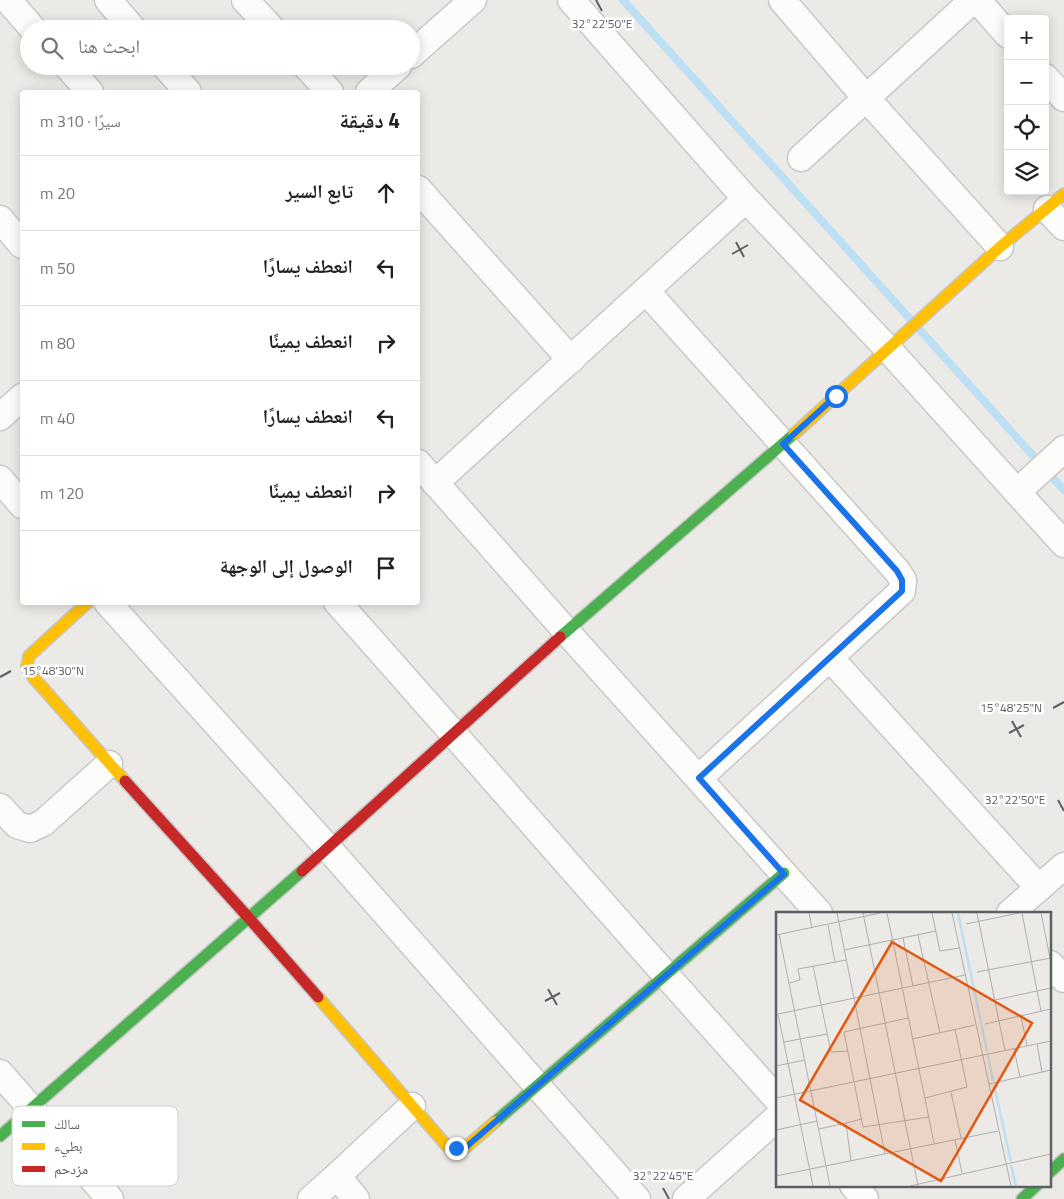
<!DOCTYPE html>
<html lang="ar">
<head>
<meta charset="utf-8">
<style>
	:root { --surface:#fff; --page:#f6f6f6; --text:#222; --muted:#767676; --line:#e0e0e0 }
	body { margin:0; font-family:"Titillium Web","Noto Naskh Arabic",sans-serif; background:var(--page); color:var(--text); direction:rtl }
	.controls { position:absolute; right:15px; top:15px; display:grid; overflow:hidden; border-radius:5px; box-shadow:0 2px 12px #0003 }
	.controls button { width:45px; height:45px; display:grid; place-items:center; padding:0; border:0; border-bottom:1px solid var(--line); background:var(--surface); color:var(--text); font:25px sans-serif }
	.stop { position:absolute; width:15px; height:15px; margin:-11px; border:4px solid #1a73e8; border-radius:50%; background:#fff }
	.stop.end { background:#1a73e8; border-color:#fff; box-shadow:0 1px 5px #0008 }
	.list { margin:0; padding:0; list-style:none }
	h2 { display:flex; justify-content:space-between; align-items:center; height:65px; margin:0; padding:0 20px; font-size:21px }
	h2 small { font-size:16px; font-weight:400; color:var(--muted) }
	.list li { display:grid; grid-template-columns:32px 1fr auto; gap:15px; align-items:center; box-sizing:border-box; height:75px; padding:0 20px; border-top:1px solid var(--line) }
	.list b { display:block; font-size:19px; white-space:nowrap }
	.list em { font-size:16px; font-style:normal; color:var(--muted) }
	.icon { flex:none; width:28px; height:28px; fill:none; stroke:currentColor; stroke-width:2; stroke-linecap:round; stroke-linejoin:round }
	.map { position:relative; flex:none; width:1064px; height:1199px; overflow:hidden; direction:ltr }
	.search { position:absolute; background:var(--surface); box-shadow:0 2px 12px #0003; left:20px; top:20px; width:400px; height:55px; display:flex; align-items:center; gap:12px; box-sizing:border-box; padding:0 18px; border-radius:28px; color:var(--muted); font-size:19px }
	.panel { position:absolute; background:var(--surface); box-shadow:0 2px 12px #0003; left:20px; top:90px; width:400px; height:515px; border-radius:5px; direction:rtl }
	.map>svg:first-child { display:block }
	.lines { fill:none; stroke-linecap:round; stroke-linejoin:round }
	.stream { stroke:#bddff3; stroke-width:8 }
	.street-casing { stroke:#c8c9c8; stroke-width:29 }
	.fast-casing { stroke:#c7c7c7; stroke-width:14 }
	.slow-casing { stroke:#c7c7c7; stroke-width:14 }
	.jam-casing { stroke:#c7c7c7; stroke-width:14 }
	.street { stroke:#fcfcfb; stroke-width:26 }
	.fast { stroke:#4caf50; stroke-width:11 }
	.slow { stroke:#ffc107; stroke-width:11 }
	.jam { stroke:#c62828; stroke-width:11 }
	.route { stroke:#1a73e8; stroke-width:6 }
	.ticks { fill:none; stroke:#5c6064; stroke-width:2 }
	.inset-river { fill:none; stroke:#bddff3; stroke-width:2.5 }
	.inset-road { fill:none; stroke:#aeafae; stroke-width:1 }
	.view { fill:#e15910; fill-opacity:0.15; stroke:#e15910; stroke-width:2.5 }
	.inset-edge { fill:none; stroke:#5c6064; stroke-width:2.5 }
	.key { fill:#fff; stroke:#cecfd0; stroke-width:1 }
	.key-label { font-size:14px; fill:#5c6064 }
	.ticks-label { font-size:12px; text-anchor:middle; fill:#5c6064; stroke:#fff; stroke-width:5; stroke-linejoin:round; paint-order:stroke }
</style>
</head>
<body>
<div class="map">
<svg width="1064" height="1199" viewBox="0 0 1064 1199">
	<rect width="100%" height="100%" fill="#eceae6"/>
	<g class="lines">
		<polyline class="stream" points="623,0 1064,490"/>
		<defs>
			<g id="street">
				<polyline points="8,0 33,29"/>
				<polyline points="108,0 133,29"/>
				<polyline points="245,0 272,29"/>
				<polyline points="571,0 746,199 888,349 1064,544"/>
				<polyline points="782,0 866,98 1000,247"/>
				<polyline points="977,0 1008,35"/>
				<polyline points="411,55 473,0"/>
				<polyline points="67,66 90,92"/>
				<polyline points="165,66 188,92"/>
				<polyline points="306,66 330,92"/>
				<polyline points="1045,77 1064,98"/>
				<polyline points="369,92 398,66"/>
				<polyline points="801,158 973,0"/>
				<polyline points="418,189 571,360"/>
				<polyline points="1047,209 1064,227"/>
				<polyline points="0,219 22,245"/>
				<polyline points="646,291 897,571 903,580 902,591 699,778"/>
				<polyline points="0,417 22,397"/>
				<polyline points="418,463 566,631 819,913"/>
				<polyline points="0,479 22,505"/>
				<polyline points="435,483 746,199"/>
				<polyline points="1017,492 1064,449"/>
				<polyline points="107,602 328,848 637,1199"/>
				<path d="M337 602C485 768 629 936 778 1100"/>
				<polyline points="830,658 1039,888"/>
				<polyline points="0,807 17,825 30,829 43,823 109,764"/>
				<polyline points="1010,913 1064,866"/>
				<polyline points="1050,964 1064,979"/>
				<polyline points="0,1073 110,1199"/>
				<polyline points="337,1176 412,1106"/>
				<polyline points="853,1185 865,1199"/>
				<polyline points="311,1199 337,1176 356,1199"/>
				<polyline points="686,1199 778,1117"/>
			</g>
			<g id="fast">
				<polyline points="560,637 794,434"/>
				<polyline points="495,1122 784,873"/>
				<polyline points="0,1136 302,871"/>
				<polyline points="1050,1172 1064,1159"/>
				<polyline points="1022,1199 1037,1185"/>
			</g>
			<g id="slow">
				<polyline points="794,434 1000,247 1064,194"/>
				<polyline points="88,602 29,656 27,666 33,677 125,781"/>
				<polyline points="318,997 446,1145 456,1148 466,1147 495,1122"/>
			</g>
			<g id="jam">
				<polyline points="125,781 248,917 318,997"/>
				<polyline points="302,871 560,637"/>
			</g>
		</defs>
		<use href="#street" class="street-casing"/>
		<use href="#fast" class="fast-casing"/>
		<use href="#slow" class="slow-casing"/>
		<use href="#jam" class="jam-casing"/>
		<use href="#street" class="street"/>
		<use href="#fast" class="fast"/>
		<use href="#slow" class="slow"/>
		<use href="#jam" class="jam"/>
	</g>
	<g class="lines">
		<polyline class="route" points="456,1148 466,1147 784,874 699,778 902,591 902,580 897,571 783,444 836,396"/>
	</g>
	<path class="ticks" d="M596 0 602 11M736 242 744 257M732 254 748 245M0 677 11 671M1053 708 1064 702M1012 721 1021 737M1009 733 1024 725M1058 800 1064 811M548 989 557 1005M545 1001 560 993M663 1188 669 1199"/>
	<g transform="translate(776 912)">
		<rect width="275" height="275" fill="#eceae6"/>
		<path class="inset-river" d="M182 1 211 139M212 143 217 169M218 173 235 250M235 253 240 274"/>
		<path class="inset-road" d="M33 1 36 16M61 1 109 242M87 1 142 274M111 1 158 231M156 1 164 39 183 36M176 1 235 274M201 1 229 139M246 1 265 99M265 1 275 51M190 12 243 1M52 13 59 50M3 22 54 274M0 23 104 1M142 23 164 121M127 26 137 74M68 38 160 19M37 54 55 140 72 139M201 60 275 46M14 71 24 68 22 57 70 48M219 88 275 76M245 104 251 134M132 106 68 120 87 215 153 205M209 112 275 97M136 127 199 113M8 130 51 122M261 132 266 160M238 137 244 165M0 154 29 148M213 172 275 158M175 180 185 226M0 186 275 129M149 186 191 175 179 117M70 211 86 207M43 217 70 211 75 249M0 218 41 209M179 228 186 261M0 264 222 219M37 274 2 102 189 63M134 274 275 242"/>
		<path class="view" d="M116 30 256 111 165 269 24 188Z"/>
		<rect width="275" height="275" class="inset-edge"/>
	</g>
	<rect x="12" y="1106" width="166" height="80" rx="8" class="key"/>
	<rect x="22" y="1121" width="23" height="6" fill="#4caf50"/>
	<rect x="22" y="1143" width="23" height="7" fill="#ffc107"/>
	<rect x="22" y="1166" width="23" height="6" fill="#c62828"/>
	<g class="key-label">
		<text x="54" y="1129">سالك</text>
		<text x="54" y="1151">بطيء</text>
		<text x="54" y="1174">مزدحم</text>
	</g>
	<g class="ticks-label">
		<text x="602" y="28">32°22'50"E</text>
		<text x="53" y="675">15°48'30"N</text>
		<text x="1011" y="712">15°48'25"N</text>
		<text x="1015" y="804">32°22'50"E</text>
		<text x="663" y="1180">32°22'45"E</text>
	</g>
</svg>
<div class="controls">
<button>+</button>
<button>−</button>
<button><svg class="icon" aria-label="locate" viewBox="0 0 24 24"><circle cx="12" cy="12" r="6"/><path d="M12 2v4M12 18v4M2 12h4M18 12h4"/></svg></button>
<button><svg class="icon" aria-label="layers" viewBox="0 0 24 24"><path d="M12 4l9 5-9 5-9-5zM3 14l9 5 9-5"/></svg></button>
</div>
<div class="stop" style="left:836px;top:396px"></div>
<div class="stop end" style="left:456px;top:1148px"></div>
<div class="search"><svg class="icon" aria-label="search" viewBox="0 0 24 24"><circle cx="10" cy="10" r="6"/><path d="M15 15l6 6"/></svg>ابحث هنا</div>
<section class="panel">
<h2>4 دقيقة<small>سيرًا · 310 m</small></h2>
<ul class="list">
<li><svg class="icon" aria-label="ahead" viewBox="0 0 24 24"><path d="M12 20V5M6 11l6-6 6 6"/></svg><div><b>تابع السير</b></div><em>20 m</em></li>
<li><svg class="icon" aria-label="left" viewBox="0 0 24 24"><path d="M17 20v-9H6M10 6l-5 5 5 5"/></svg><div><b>انعطف يسارًا</b></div><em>50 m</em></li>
<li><svg class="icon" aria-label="right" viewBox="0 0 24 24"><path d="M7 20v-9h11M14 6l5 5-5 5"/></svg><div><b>انعطف يمينًا</b></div><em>80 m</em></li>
<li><svg class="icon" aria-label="left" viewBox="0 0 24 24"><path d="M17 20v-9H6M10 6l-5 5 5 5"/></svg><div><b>انعطف يسارًا</b></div><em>40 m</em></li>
<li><svg class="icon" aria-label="right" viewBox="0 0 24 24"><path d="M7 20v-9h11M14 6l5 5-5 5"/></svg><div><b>انعطف يمينًا</b></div><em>120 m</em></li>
<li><svg class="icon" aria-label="arrive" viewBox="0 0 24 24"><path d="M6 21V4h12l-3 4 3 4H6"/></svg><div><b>الوصول إلى الوجهة</b></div></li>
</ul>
</section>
</div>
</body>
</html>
